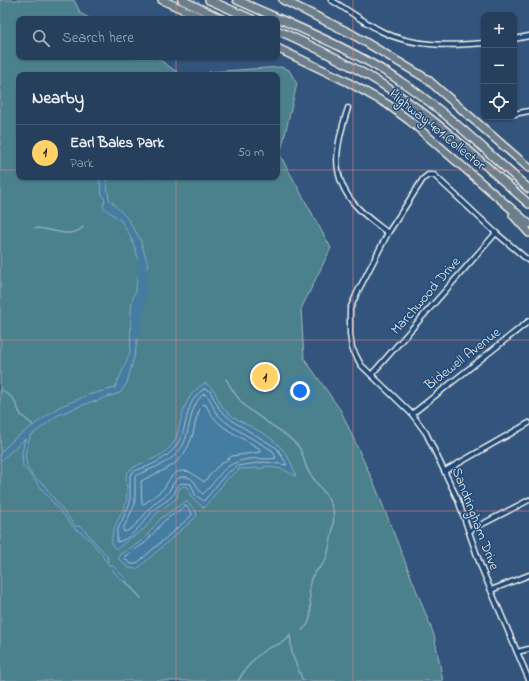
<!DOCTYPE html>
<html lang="en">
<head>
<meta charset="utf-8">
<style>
	:root { --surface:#263f5d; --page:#324a66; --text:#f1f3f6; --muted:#a4afbc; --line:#425872; --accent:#ffd166 }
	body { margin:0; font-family:"Indie Flower",sans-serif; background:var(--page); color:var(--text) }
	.controls { position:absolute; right:12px; top:12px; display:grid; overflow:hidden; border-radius:8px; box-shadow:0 1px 3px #0004 }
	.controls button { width:36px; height:36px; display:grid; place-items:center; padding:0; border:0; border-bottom:1px solid var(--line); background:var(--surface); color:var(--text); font:20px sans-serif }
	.you { position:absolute; left:300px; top:391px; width:14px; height:14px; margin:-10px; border:3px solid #fff; border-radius:50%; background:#1a73e8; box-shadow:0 0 0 6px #1a73e833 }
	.badge { display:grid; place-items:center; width:26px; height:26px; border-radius:50%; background:var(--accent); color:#111; font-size:13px; font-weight:700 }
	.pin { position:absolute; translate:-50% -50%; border:2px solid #fff; box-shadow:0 1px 4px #0006 }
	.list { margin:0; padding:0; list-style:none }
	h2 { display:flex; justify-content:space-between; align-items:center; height:52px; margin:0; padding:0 16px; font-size:17px }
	h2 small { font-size:13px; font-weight:400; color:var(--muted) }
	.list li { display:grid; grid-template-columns:26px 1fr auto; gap:12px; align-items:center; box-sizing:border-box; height:56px; padding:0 16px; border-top:1px solid var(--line) }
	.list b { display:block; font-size:15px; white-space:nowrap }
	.list p { margin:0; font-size:13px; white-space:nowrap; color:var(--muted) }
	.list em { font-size:13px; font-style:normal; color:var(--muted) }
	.icon { flex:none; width:22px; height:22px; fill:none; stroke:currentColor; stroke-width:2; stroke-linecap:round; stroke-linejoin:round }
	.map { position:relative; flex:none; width:529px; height:681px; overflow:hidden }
	.search { position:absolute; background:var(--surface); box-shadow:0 1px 3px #0004; left:16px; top:16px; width:264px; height:44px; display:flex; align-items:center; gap:10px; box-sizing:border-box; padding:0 14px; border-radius:8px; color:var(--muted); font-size:15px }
	.panel { position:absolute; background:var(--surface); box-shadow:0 1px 3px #0004; left:16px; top:72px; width:264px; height:108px; border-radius:8px }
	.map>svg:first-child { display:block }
	.green { fill:#4c808d; stroke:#a0b8ba }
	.water { fill:#457ca2; stroke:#8babbe }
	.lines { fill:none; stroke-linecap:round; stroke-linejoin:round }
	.shore { stroke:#aec2cc; stroke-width:1 }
	.stream { stroke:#8babbe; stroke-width:1.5 }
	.river { stroke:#457ca2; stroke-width:9 }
	.minor-casing { stroke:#f4f1e8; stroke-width:7 }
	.motorway-casing { stroke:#f4f1e8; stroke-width:10 }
	.minor { stroke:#1f4a7a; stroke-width:4 }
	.motorway { stroke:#6c7d8b; stroke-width:7 }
	.grid { fill:none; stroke:#e58c88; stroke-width:1; stroke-opacity:0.55 }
	.labels { text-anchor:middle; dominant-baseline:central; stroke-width:3; stroke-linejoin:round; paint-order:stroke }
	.street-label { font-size:14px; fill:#f4f1e8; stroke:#1f4a7a }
</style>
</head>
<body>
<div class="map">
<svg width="529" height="681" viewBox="0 0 529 681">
	<rect width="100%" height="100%" fill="#33547c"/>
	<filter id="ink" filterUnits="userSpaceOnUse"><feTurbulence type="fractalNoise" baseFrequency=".025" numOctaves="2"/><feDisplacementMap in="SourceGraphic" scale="8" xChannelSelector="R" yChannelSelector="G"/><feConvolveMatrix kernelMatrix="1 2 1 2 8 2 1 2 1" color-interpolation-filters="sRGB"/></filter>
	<g filter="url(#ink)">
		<polygon class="green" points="0,0 74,0 80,12 78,12 91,19 19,19 19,57 156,57 181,75 19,75 19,177 277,177 277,75 206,75 209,72 281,67 289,70 297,84 280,155 331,248 301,309 304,358 341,411 376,488 434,635 443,681 0,681"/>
		<g class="water">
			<path d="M99 177H106L109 199 128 219 140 239 148 265 142 276V309L138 321 139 329 135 353 127 383 120 393 103 398 96 402 93 401 58 415 41 428 30 436 25 455 27 467 32 475 43 484 75 526 82 527 99 547 107 556 108 561 126 579 127 584C106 570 98 539 75 529L23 466 22 453 25 439 0 461V453L14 439 59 407 88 395 115 388C119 376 127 364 130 351 132 335 128 301 136 291 135 283 139 276 139 269 140 256 129 230 120 220 115 214 107 213 103 206L105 200 102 195Z"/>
			<path d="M205 383C218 391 216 398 223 408 229 415 238 420 246 424 273 438 286 446 296 476L282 469 265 466 264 468 238 469V471L228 478 204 508 191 497 188 487 183 486 179 489 177 498 157 513 145 528 116 549 112 545C110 528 121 518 126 503 128 494 126 483 126 474 139 459 160 463 174 442 177 437 178 432 179 427 185 406 186 395 205 383Z"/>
			<polygon points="186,501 196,511 197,516 137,569 129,568 119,559 119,555 143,540 161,518"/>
		</g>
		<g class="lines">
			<g class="shore">
				<path d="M204 389 210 391 220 410 234 422 277 448 287 465 265 462 237 466 225 475 204 501 195 495 191 484 181 483C176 487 177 490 173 495 169 500 161 504 156 508 144 519 134 539 117 542V531L130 503V475C134 470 138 470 143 468 157 463 170 456 178 443 189 425 184 401 204 389Z"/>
				<path d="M204 394C212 397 212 409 218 415 233 430 255 439 273 451L276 458C268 460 258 458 249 459 220 464 222 476 203 494 196 490 197 479 187 477 176 475 173 484 169 491 167 496 159 499 155 503 145 511 137 529 124 532L123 529 135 504V476C153 467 172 464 183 445 191 430 189 404 204 394Z"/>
				<path d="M203 404 206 405C217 429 239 435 260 449V452L232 456 217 467 204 482 190 472C174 468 171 477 164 488 162 491 144 504 142 505L141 481C168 467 182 467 193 434 195 424 197 412 203 404Z"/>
				<polygon points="186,506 192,513 192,515 136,564 131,564 125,559 125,556 145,543 164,521"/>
			</g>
			<g class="stream">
				<path d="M35 228C51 228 71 240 83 227"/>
				<path d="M226 379C231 388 237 398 245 406 262 421 282 429 298 446 304 453 304 466 310 474 334 506 339 506 329 548 328 552 327 559 324 562 321 568 313 572 311 579 305 593 319 619 302 630"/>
				<polyline points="0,389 13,398 21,415 33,425"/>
				<polyline points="126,582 141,598"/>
				<polyline points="290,634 292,654 303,681"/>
				<path d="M238 681C245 669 253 658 265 650 272 645 284 645 289 637"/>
			</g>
			<polyline class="river" points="136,334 142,291 142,262"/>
			<defs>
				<g id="minor">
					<path d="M331 0C348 10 365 23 383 32 413 47 452 46 484 43"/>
					<polyline points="514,39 529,36"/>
					<path d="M348 108C336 145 328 176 357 207 366 217 378 225 388 233"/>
					<polyline points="514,114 529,111"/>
					<polyline points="529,261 496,233 434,175 428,175 423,179 388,233 357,293 350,309 350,334 352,348 361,365 412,414 426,433 458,500 481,567 529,680"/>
					<polyline points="372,374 496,233"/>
					<polyline points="412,414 529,321"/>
					<polyline points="445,471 529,423"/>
					<polyline points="469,531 529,500"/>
					<polyline points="491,590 529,575"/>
					<polyline points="517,652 529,649"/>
				</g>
				<g id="motorway">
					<polyline points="162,0 205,19"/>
					<polyline points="182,0 222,19"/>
					<polyline points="209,0 252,19"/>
					<path d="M237 0C294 26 354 49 406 85 450 115 489 154 529 189"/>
					<polyline points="283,0 352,34 427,79 529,168"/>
					<path d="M277 30C315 47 353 65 388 88 439 121 483 164 529 204"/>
					<polyline points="277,48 346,81 387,104 410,121 529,224"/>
					<polyline points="513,215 529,233"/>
				</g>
			</defs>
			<use href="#minor" class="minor-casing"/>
			<use href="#motorway" class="motorway-casing"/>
			<use href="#minor" class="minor"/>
			<use href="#motorway" class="motorway"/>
		</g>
	</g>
	<path class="grid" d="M176 0V19M353 0V681M176 57V75M0 170H19M277 170H529M176 177V681M0 340H529M0 511H529"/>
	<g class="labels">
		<g class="street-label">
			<text transform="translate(437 130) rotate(39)">Highway 401 Collector</text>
			<text transform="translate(426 296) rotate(-49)">Marchwood Drive</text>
			<text transform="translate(463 359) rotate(-38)">Bidewell Avenue</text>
			<text transform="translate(475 519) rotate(69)">Sandringham Drive</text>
		</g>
	</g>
</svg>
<div class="controls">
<button>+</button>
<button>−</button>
<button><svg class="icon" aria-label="locate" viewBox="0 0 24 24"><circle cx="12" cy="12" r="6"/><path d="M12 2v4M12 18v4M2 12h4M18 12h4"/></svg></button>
</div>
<div class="you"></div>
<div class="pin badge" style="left:265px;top:377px">1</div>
<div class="search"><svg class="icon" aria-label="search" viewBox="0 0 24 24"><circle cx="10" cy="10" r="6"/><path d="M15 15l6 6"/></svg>Search here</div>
<section class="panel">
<h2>Nearby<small></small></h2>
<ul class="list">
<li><span class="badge">1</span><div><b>Earl Bales Park</b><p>Park</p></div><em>50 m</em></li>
</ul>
</section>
</div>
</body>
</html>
